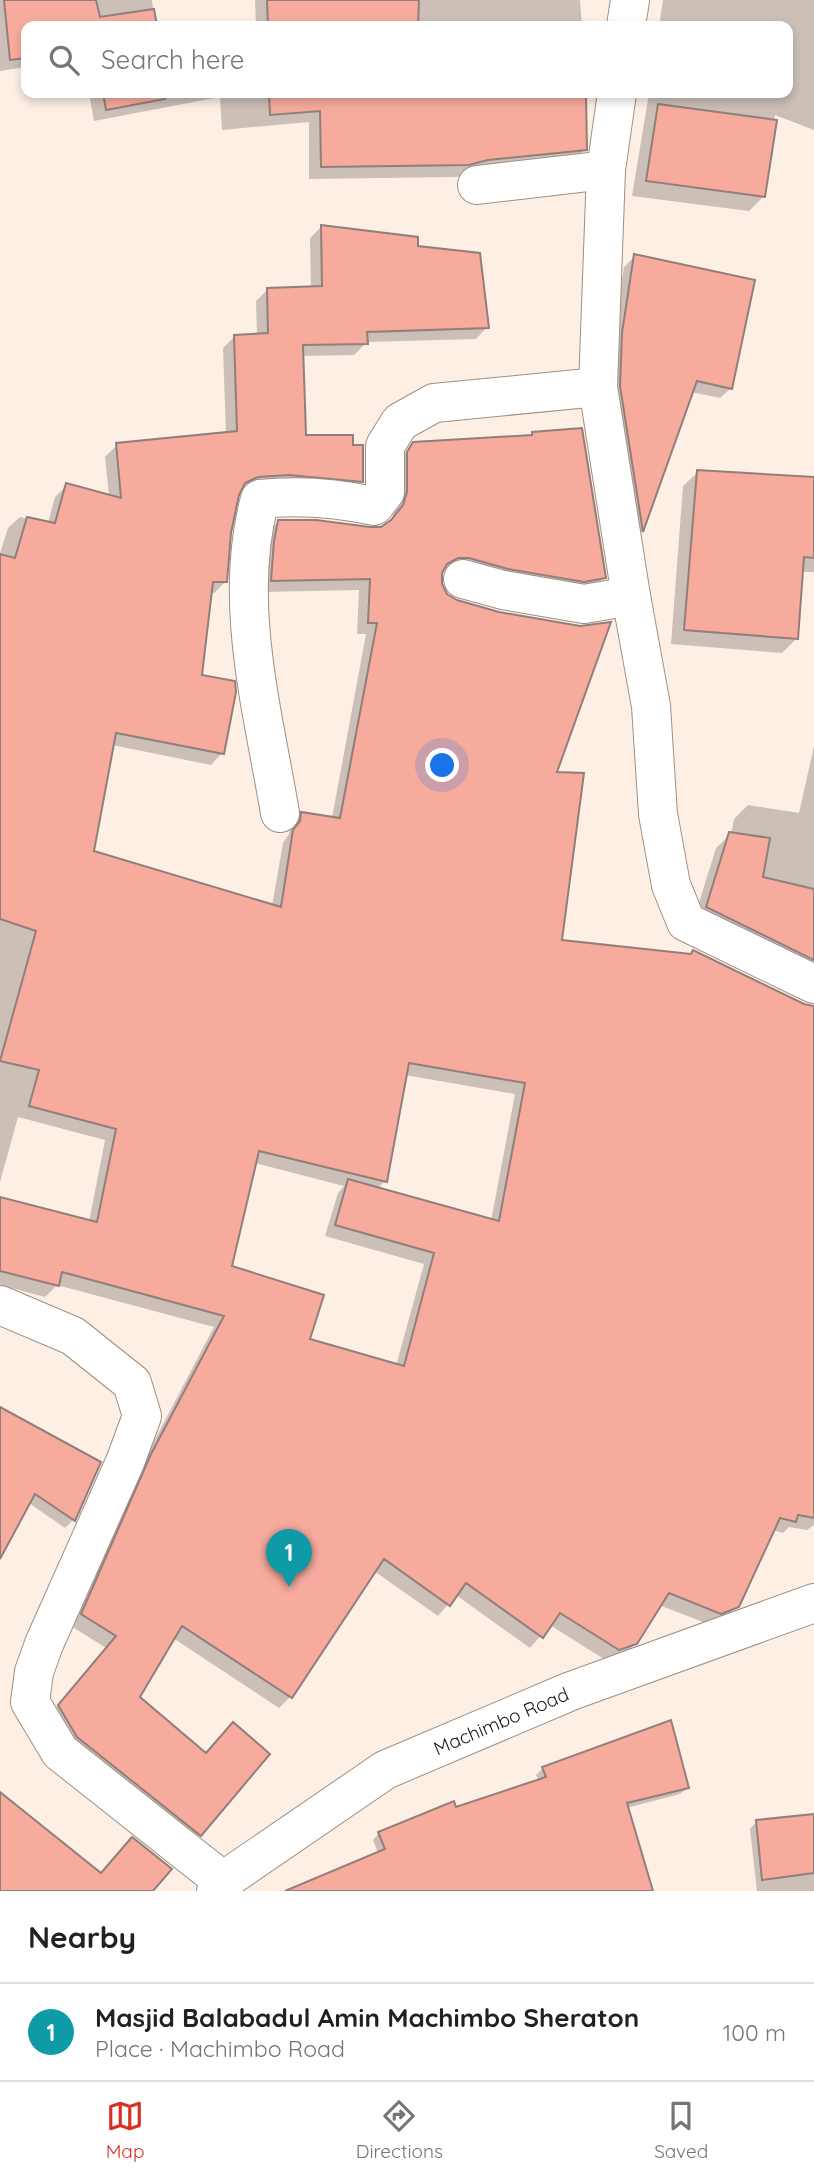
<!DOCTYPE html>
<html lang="en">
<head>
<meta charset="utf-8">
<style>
	:root { --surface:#fff; --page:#f6f6f6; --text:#202124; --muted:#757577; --line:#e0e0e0; --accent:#d93025 }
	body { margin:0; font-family:Quicksand,sans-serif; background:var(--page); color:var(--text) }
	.you { position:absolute; left:443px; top:766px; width:24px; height:24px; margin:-18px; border:5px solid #fff; border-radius:50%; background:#1a73e8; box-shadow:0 0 0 10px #1a73e833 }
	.badge { display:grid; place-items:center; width:46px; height:46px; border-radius:50%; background:var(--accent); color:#fff; font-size:23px; font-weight:700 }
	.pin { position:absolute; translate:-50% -58px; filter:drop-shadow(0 2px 4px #0008) }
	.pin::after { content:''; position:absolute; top:37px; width:24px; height:21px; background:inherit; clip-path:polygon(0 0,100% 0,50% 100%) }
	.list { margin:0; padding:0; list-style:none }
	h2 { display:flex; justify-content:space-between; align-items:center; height:91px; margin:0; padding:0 28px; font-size:30px }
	h2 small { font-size:23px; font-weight:400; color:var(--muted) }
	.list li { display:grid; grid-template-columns:46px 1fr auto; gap:21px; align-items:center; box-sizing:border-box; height:98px; padding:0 28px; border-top:2px solid var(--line) }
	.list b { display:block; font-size:26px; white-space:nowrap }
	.list p { margin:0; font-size:23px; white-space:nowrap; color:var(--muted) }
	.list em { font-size:23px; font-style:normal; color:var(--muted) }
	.icon { flex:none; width:38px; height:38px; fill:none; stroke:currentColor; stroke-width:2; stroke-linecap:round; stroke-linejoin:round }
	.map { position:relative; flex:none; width:814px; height:1891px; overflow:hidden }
	.search { position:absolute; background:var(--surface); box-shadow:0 4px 10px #0003; left:21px; right:21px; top:21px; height:77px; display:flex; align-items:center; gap:18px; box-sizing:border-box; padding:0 24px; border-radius:14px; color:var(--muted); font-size:26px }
	.sheet { height:189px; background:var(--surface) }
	nav { display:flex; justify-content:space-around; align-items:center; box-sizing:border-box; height:98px; border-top:2px solid var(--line); background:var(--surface); font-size:19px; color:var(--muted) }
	nav a { display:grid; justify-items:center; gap:4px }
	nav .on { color:var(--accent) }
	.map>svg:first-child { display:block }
	.shadow { fill:#0003; fill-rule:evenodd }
	.building { fill:#f7ab9d; stroke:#927e7a; stroke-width:2; fill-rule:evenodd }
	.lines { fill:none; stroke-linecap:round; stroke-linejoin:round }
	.minor-casing { stroke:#9f8f84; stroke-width:40 }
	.minor { stroke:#fff; stroke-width:38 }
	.labels { text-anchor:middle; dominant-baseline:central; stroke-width:7; stroke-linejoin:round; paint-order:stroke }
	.street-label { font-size:19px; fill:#1e1814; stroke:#fff }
</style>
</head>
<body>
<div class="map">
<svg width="814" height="1891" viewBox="0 0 814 1891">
	<rect width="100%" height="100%" fill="#feefe5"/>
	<g class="shadow">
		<polygon points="0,0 152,0 155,26 26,26 26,67 0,71"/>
		<polygon points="255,0 580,0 582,26 256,26"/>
		<polygon points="663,0 814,0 814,130 775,115 764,196 749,211 632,196 649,93 788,93 788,26 659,26"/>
		<polygon points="89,93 585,93 587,134 585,149 573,162 475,172 456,177 309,179 309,122 222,130 220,97 94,121"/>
		<path d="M322 226 417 247 487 327 476 339 367 342 354 355 301 356 304 437 361 481 350 492 276 486 245 488 239 491 229 533 225 582 214 593H210L201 676 222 753 211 765 112 745 92 853 272 906 283 843 289 834 291 825 302 813 332 818 366 634H357L359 590 260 592 267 533 279 521 382 528 392 518 396 505 402 456 414 444 529 437 532 433 604 577 593 589 445 569 442 570 440 586 555 774 560 941 814 1026V1525L807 1530 789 1527 783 1533 772 1530 737 1606 725 1618 708 1624 659 1605 636 1643 624 1655 607 1661 550 1625 530 1648 456 1595 438 1616 374 1571 290 1697 279 1708 173 1638 138 1698 199 1834 188 1846 47 1718 106 1648 71 1626 140 1468 214 1327 57 1285 45 1297 0 1285V1199L89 1222 105 1140 18 1117 0 1182V553L8 528 20 517 48 523 55 497 67 485 109 496 105 457 117 445 226 434 223 348 235 336 257 335 256 301 268 289 311 288 310 238ZM405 1075 515 1094 491 1221 377 1189 385 1181ZM255 1163 344 1186 338 1193 325 1236 424 1264 396 1366 308 1341 230 1267Z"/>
		<polygon points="635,256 731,388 720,398 691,392 642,531 633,540 612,344 624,267"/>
		<polygon points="698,472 814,479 814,572 802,572 796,639 782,653 671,644 683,486"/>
		<polygon points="814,746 814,975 693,922 716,848 731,834 734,819 748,805 799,813"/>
		<polygon points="0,1409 99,1463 73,1520 65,1528 29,1503 0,1524"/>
		<polygon points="543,1768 687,1788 680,1794 626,1808 652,1891 288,1891 378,1853 373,1840 379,1833 539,1781 536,1775"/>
		<polygon points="814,1815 814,1891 757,1891 750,1829 756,1822"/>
	</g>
	<g class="building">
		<polygon points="4,0 96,0 100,17 154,9 157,26 26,26 26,58 10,60"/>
		<polygon points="267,0 419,0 418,26 268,26"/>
		<polygon points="103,93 165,93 165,99 106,110"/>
		<polygon points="269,93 569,93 586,95 587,150 488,160 469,165 321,167 320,111 270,115"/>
		<polygon points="658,104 777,120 765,197 646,181"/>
		<path d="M321 225 418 237V246L480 253 489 328 367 332 368 344 303 345 306 435H353V445H363V482L289 475 258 477 245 483 239 495 231 533 227 582H213L202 675 235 681 236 692 224 754 116 733 94 851 281 907 293 830 300 821 301 812 340 818 377 623H368L370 579 271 581 274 541 278 520H316L370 527H381L391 520 403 505 407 492V452L413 442 532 435V432L582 428 606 578 584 582 508 569 469 558H458L447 564 442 573V584L447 594 457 600 499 612 580 626 611 622 557 772 584 773 562 940 691 954 693 950 804 1004 814 1006V1518L798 1515 796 1522 780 1518 739 1607 721 1614 669 1593 637 1644 619 1650 560 1613 543 1638 466 1583 450 1606 384 1559 292 1698 182 1626 140 1697 206 1753 233 1722 270 1754 201 1836 77 1737 58 1705 116 1636 81 1614 151 1454 224 1316 62 1272 59 1286 0 1271V1197L97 1222 116 1129 29 1106 39 1070 0 1061 36 931 0 919V554L15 558 27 517 55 523 66 483 121 498 116 443 237 431 234 335 268 333 267 288 322 286ZM409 1063 525 1083 499 1221 348 1179 335 1225 434 1253 404 1366 310 1339 324 1295 232 1266 259 1151 387 1182Z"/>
		<polygon points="634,254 755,280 732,389 697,381 643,532 620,386 622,333"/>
		<polygon points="697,470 814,477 814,558 804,557 798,639 684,630"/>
		<polygon points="729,832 770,838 763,877 814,889 814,960 706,907"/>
		<polygon points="0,1407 101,1462 75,1521 35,1494 0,1559"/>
		<polygon points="671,1720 689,1788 627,1803 653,1891 285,1891 385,1849 378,1832 454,1801 456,1807 546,1777 542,1767"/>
		<polygon points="0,1792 101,1873 132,1837 172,1869 153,1891 0,1891"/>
		<polygon points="814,1814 814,1873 762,1880 756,1820"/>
	</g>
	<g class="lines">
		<defs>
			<g id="minor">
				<polyline points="626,26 630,0"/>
				<polyline points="617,93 606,170 598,387 631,596 651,706 658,814 671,885 686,922 814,984"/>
				<polyline points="477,185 606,170"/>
				<polyline points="463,579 503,590 584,604 631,596"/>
				<path d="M280 813C263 711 232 601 260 499 299 495 336 498 374 506L385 492V446L400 422 434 403 598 387"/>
				<polyline points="0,1305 73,1336 132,1383 142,1416 125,1462 44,1644 34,1672 30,1702 60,1752 223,1881"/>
				<polyline points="216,1891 223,1881 385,1770 571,1691 814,1603"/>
			</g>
		</defs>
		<use href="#minor" class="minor-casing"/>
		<use href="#minor" class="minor"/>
	</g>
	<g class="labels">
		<g class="street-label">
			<text transform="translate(501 1721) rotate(-23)">Machimbo Road</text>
		</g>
	</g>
</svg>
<div class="you"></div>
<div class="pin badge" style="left:289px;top:1587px;background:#0f9aa8">1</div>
<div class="search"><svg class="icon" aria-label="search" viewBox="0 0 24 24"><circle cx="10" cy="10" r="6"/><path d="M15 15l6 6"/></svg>Search here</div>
</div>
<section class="sheet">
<h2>Nearby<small></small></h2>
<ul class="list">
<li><span class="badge" style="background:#0f9aa8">1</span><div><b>Masjid Balabadul Amin Machimbo Sheraton</b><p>Place · Machimbo Road</p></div><em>100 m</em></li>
</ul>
</section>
<nav>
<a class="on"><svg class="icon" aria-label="map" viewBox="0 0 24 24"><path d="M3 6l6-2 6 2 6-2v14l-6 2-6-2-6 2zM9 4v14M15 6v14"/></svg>Map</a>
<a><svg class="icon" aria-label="directions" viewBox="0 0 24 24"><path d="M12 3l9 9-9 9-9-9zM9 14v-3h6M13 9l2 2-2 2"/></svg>Directions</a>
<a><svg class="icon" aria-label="saved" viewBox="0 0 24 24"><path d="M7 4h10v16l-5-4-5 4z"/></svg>Saved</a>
</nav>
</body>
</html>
